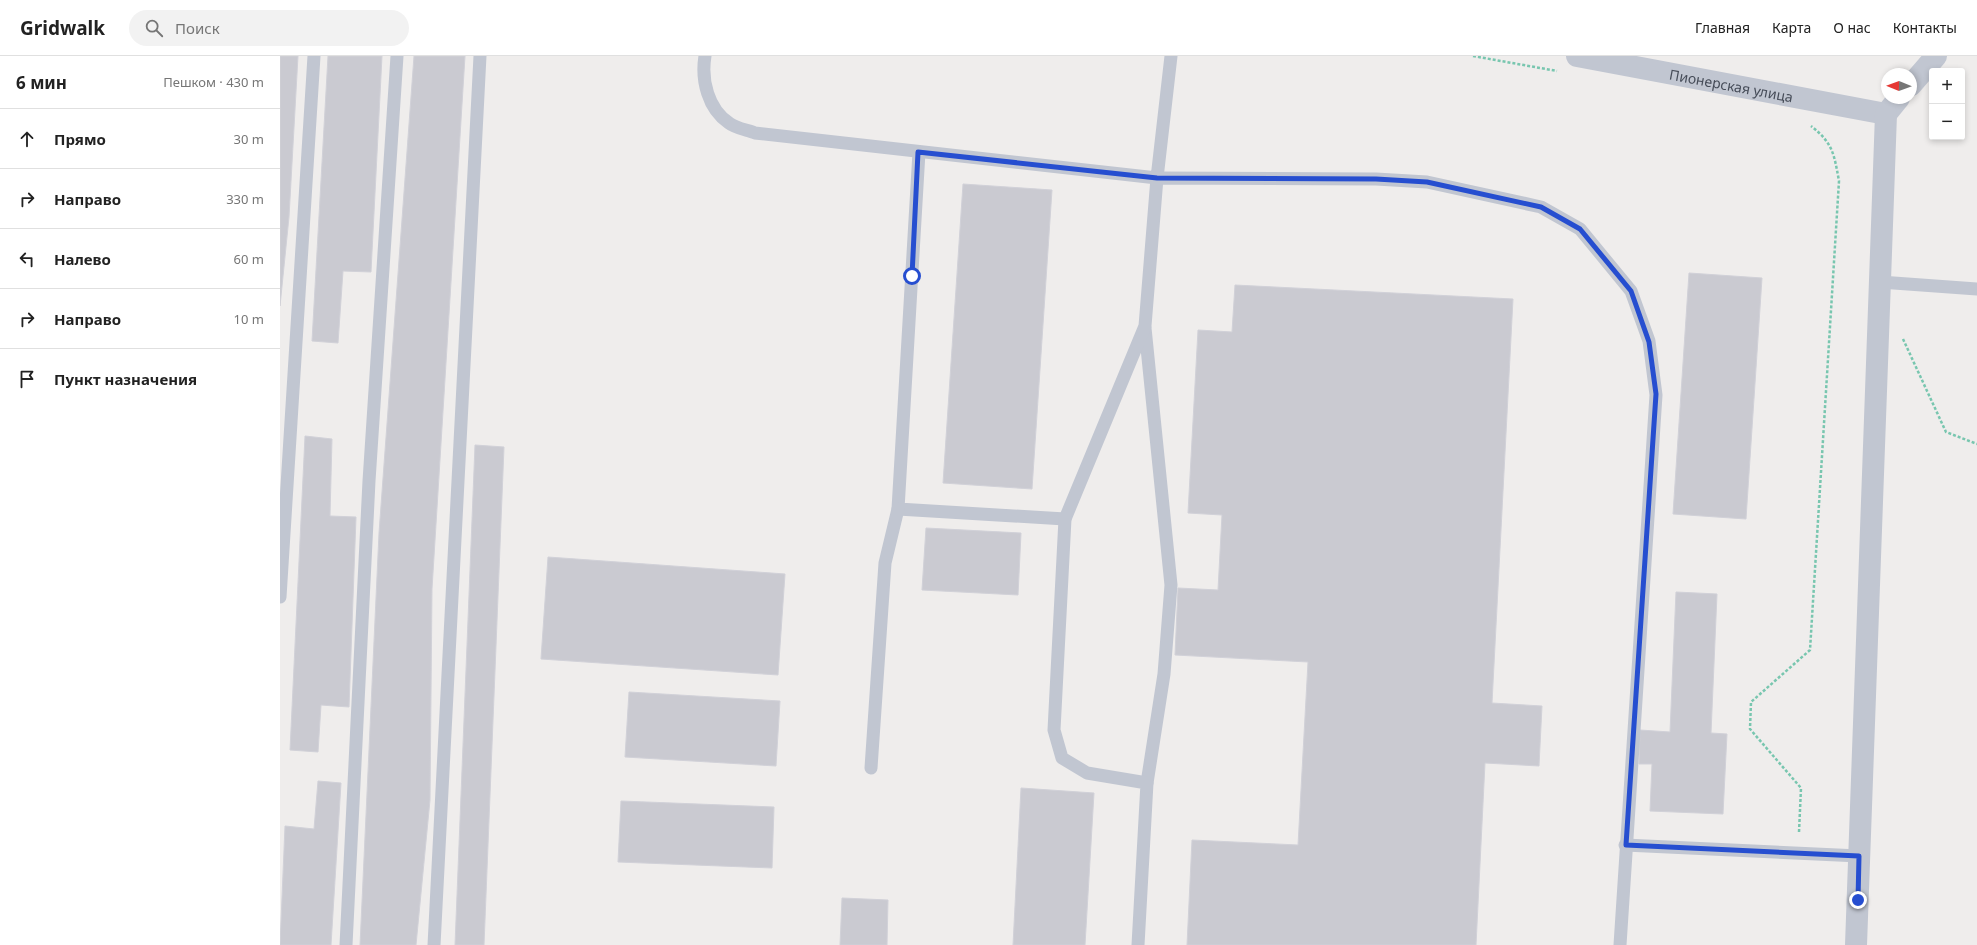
<!DOCTYPE html>
<html lang="ru">
<head>
<meta charset="utf-8">
<style>
	:root { --surface:#fff; --page:#f2f2f2; --text:#222; --muted:#767676; --line:#e0e0e0 }
	body { margin:0; font-family:"Noto Sans",sans-serif; background:var(--page); color:var(--text) }
	.controls { position:absolute; right:12px; top:12px; display:grid; overflow:hidden; border-radius:4px; box-shadow:0 2px 6px #0003 }
	.controls button { width:36px; height:36px; display:grid; place-items:center; padding:0; border:0; border-bottom:1px solid var(--line); background:var(--surface); color:var(--text); font:20px sans-serif }
	.compass { position:absolute; left:1601px; top:12px; width:36px; height:36px; border-radius:50%; background:var(--surface); box-shadow:0 2px 6px #0003; rotate:271deg }
	.stop { position:absolute; width:12px; height:12px; margin:-9px; border:3px solid #264ed0; border-radius:50%; background:#fff }
	.stop.end { background:#264ed0; border-color:#fff; box-shadow:0 1px 4px #0008 }
	.list { margin:0; padding:0; list-style:none }
	h2 { display:flex; justify-content:space-between; align-items:center; height:52px; margin:0; padding:0 16px; font-size:17px }
	h2 small { font-size:13px; font-weight:400; color:var(--muted) }
	.list li { display:grid; grid-template-columns:26px 1fr auto; gap:12px; align-items:center; box-sizing:border-box; height:60px; padding:0 16px; border-top:1px solid var(--line) }
	.list b { display:block; font-size:15px; white-space:nowrap }
	.list em { font-size:13px; font-style:normal; color:var(--muted) }
	.icon { flex:none; width:22px; height:22px; fill:none; stroke:currentColor; stroke-width:2; stroke-linecap:round; stroke-linejoin:round }
	.map { position:relative; flex:none; width:1697px; height:889px; overflow:hidden }
	header { display:flex; align-items:center; gap:24px; box-sizing:border-box; height:56px; padding:0 20px; background:var(--surface); border-bottom:1px solid var(--line) }
	header strong { font-size:19px }
	nav { display:flex; gap:22px; margin-inline-start:auto; font-size:14px }
	.search { width:280px; height:36px; background:var(--page); display:flex; align-items:center; gap:10px; box-sizing:border-box; padding:0 14px; border-radius:22px; color:var(--muted); font-size:15px }
	main { display:flex }
	aside { flex:1; background:var(--surface) }
	.map>svg:first-child { display:block }
	.building { fill:#cacad1; stroke:#d1d1d8 }
	.lines { fill:none; stroke-linecap:round; stroke-linejoin:round }
	.path { stroke:#78c6af; stroke-width:2.5; stroke-dasharray:3 2; stroke-linecap:butt }
	.lane { stroke:#c1c6d1; stroke-width:13 }
	.street { stroke:#c1c6d1; stroke-width:22 }
	.route { stroke:#264ed0; stroke-width:5 }
	.labels { text-anchor:middle; dominant-baseline:central; stroke-width:3.5; stroke-linejoin:round; paint-order:stroke }
	.street-label { font-size:14px; fill:#464c58; stroke:#fff }
</style>
</head>
<body>
<header>
<strong>Gridwalk</strong>
<div class="search"><svg class="icon" aria-label="search" viewBox="0 0 24 24"><circle cx="10" cy="10" r="6"/><path d="M15 15l6 6"/></svg>Поиск</div>
<nav><a>Главная</a><a>Карта</a><a>О нас</a><a>Контакты</a></nav>
</header>
<main>
<aside>
<h2>6 мин<small>Пешком · 430 m</small></h2>
<ul class="list">
<li><svg class="icon" aria-label="ahead" viewBox="0 0 24 24"><path d="M12 20V5M6 11l6-6 6 6"/></svg><div><b>Прямо</b></div><em>30 m</em></li>
<li><svg class="icon" aria-label="right" viewBox="0 0 24 24"><path d="M7 20v-9h11M14 6l5 5-5 5"/></svg><div><b>Направо</b></div><em>330 m</em></li>
<li><svg class="icon" aria-label="left" viewBox="0 0 24 24"><path d="M17 20v-9H6M10 6l-5 5 5 5"/></svg><div><b>Налево</b></div><em>60 m</em></li>
<li><svg class="icon" aria-label="right" viewBox="0 0 24 24"><path d="M7 20v-9h11M14 6l5 5-5 5"/></svg><div><b>Направо</b></div><em>10 m</em></li>
<li><svg class="icon" aria-label="arrive" viewBox="0 0 24 24"><path d="M6 21V4h12l-3 4 3 4H6"/></svg><div><b>Пункт назначения</b></div></li>
</ul>
</aside>
<div class="map">
<svg width="1697" height="889" viewBox="0 0 1697 889">
	<rect width="100%" height="100%" fill="#efedec"/>
	<g class="building">
		<polygon points="0,0 18,0 9,161 0,250"/>
		<polygon points="48,0 102,0 91,216 63,215 58,287 32,285"/>
		<polygon points="134,0 185,0 152,533 150,744 136,889 80,889 99,477"/>
		<polygon points="683,128 772,134 752,433 663,427"/>
		<polygon points="1409,217 1482,222 1466,463 1393,458"/>
		<polygon points="955,229 1233,243 1212,647 1262,650 1259,710 1205,707 1196,889 907,889 912,784 1018,789 1028,606 895,599 898,532 938,534 942,459 908,457 918,274 952,276"/>
		<polygon points="25,380 52,383 50,460 76,461 69,651 41,649 38,696 10,694"/>
		<polygon points="195,389 224,391 204,889 175,889"/>
		<polygon points="646,472 741,477 738,539 642,534"/>
		<polygon points="268,501 505,518 498,619 261,603"/>
		<polygon points="1396,536 1437,538 1431,677 1447,678 1443,758 1370,755 1372,708 1359,708 1360,674 1390,676"/>
		<polygon points="349,636 500,645 496,710 345,701"/>
		<polygon points="38,725 61,727 51,889 0,889 5,770 34,773"/>
		<polygon points="741,732 814,737 805,889 733,889"/>
		<polygon points="341,745 494,751 492,812 338,806"/>
		<polygon points="562,842 608,844 607,889 560,889"/>
	</g>
	<g class="lines">
		<g class="path">
			<polyline points="1193,0 1277,15"/>
			<polyline points="1623,283 1666,376 1697,388"/>
			<path d="M1519 776 1521 732 1470 673 1471 646 1530 594 1559 125C1554 98 1553 87 1531 70"/>
		</g>
		<g class="lane">
			<path d="M425 0C421 24 428 53 449 67 455 72 467 74 475 77L877 122 891 0"/>
			<polyline points="639,96 618,453 785,463"/>
			<polyline points="1600,226 1697,233"/>
			<polyline points="865,272 891,529 884,618 867,727"/>
			<polyline points="0,541 34,0"/>
			<polyline points="591,712 605,507 618,453"/>
			<polyline points="1345,789 1579,800"/>
			<polyline points="66,889 89,425 117,0"/>
			<polyline points="154,889 200,0"/>
			<polyline points="858,889 867,727 807,717 782,702 774,674 785,463 865,270 877,122 1096,123 1147,126 1261,151 1300,173 1351,235 1369,285 1376,339 1340,889"/>
		</g>
		<g class="street">
			<path id="s1" d="M1297 0 1606 58"/>
			<polyline points="1631,29 1656,0"/>
			<polyline points="1606,58 1619,42"/>
			<polyline points="1576,889 1606,58"/>
		</g>
	</g>
	<g class="lines">
		<polyline class="route" points="632,220 638,96 877,122 1096,123 1147,126 1261,151 1300,173 1351,235 1369,286 1376,338 1346,789 1579,800 1578,844"/>
	</g>
	<g class="labels">
		<g class="street-label">
			<text stroke="none"><textPath href="#s1" startOffset="157">Пионерская улица</textPath></text>
		</g>
	</g>
</svg>
<div class="controls">
<button>+</button>
<button>−</button>
</div>
<svg class="compass" viewBox="-18 -18 36 36"><path d="M0-13l5 13h-10z" fill="#e53935"/><path d="M0 13l5-13h-10z" fill="#767676"/></svg>
<div class="stop" style="left:632px;top:220px"></div>
<div class="stop end" style="left:1578px;top:844px"></div>
</div>
</main>
</body>
</html>
